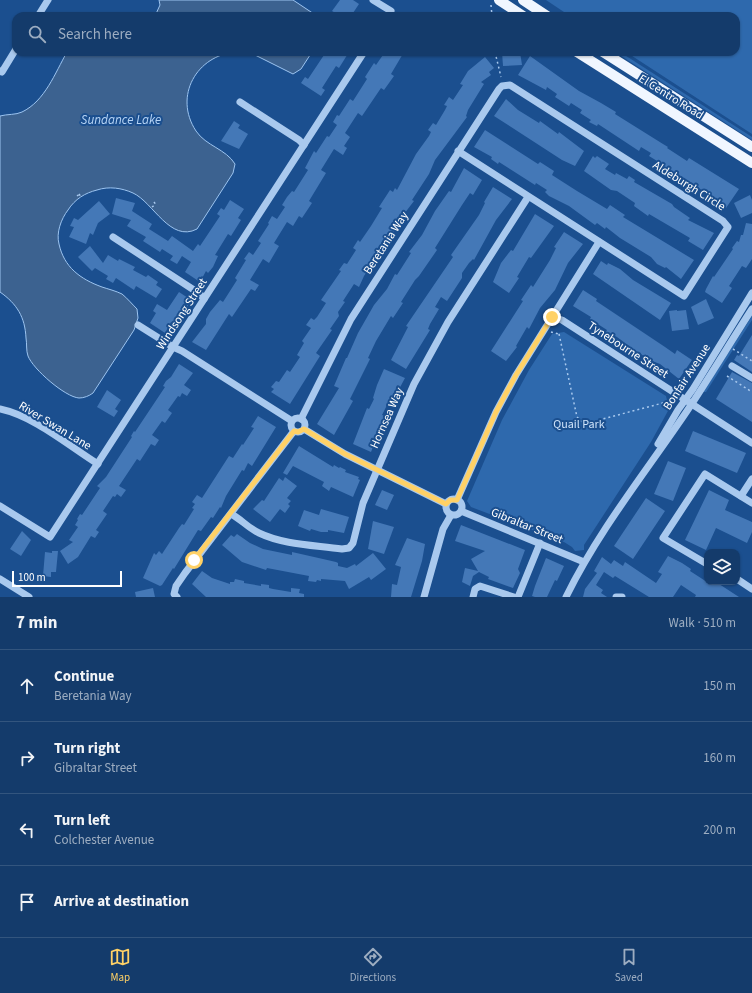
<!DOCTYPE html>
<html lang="en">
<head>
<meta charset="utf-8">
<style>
	:root { --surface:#143b6b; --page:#1d4271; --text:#f1f3f6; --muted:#9dadc1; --line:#33557e; --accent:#ffd166 }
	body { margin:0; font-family:"Source Sans 3",sans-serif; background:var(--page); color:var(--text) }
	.controls { position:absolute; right:12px; bottom:12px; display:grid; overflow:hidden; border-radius:8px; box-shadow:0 1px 3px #0004 }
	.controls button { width:36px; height:36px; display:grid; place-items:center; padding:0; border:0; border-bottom:1px solid var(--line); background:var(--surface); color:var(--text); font:20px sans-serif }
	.scale { position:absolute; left:12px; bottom:10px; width:110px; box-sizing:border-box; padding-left:4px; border:2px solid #fff; border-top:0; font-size:11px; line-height:14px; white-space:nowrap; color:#fff; -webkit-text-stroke:3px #1b4f8f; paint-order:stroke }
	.stop { position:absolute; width:12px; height:12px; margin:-9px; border:3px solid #ffd166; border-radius:50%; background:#fff }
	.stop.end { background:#ffd166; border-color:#fff; box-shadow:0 1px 4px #0008 }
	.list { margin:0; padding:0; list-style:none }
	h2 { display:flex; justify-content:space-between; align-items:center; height:52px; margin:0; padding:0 16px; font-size:17px }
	h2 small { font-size:13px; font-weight:400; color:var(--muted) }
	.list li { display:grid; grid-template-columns:26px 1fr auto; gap:12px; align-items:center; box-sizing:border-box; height:72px; padding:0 16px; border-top:1px solid var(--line) }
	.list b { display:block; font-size:15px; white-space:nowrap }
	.list p { margin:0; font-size:13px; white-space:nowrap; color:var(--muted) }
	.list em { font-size:13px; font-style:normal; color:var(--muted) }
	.icon { flex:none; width:22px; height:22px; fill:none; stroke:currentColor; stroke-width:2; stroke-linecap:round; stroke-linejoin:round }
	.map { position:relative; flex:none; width:752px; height:597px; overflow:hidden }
	.search { position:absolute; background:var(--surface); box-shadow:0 1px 3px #0004; left:12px; right:12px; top:12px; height:44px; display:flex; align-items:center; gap:10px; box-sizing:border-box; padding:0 14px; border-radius:12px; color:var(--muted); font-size:15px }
	.sheet { height:340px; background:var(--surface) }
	nav { display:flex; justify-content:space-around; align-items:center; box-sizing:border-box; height:56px; border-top:1px solid var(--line); background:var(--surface); font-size:11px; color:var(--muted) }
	nav a { display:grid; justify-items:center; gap:2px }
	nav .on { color:var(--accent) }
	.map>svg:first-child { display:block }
	.green { fill:#2e69ad }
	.water { fill:#3c6290; stroke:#9cc4f0 }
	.building { fill:#4478b7 }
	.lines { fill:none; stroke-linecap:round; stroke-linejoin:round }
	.path { stroke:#a9c9ee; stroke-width:1.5; stroke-dasharray:2 3; stroke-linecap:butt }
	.minor { stroke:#a9c9ee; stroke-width:7 }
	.major { stroke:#f0f6ff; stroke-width:10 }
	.route { stroke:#ffd166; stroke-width:5 }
	.labels { text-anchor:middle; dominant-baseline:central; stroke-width:4; stroke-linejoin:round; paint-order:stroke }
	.street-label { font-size:12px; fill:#fff; stroke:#1b4f8f }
	.park-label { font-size:12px; fill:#cfe3fa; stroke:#1b4f8f }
	.water-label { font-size:13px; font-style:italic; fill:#b5d3f5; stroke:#1b4f8f }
</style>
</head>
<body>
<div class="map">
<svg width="752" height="597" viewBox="0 0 752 597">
	<rect width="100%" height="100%" fill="#1b4f8f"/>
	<g class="green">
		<polygon points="546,0 752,0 752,134 626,52 736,52 736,16 570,16"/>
		<polygon points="615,52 620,52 752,137 752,140"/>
		<polygon points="752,316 752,320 706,392 703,392"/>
		<polygon points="564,332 666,396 669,409 651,442 584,545 584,550 575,551 572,547 564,542 471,507 467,501 502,420 529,370 552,334"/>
	</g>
	<g class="water">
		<polygon points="159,0 293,0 317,16 155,16 160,5"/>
		<path d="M67 52H236C197 55 173 96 196 131 206 146 226 149 235 164L233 173 197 229C170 243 153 202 133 193 122 188 109 186 97 190 85 193 75 199 68 210 61 219 56 233 59 244 64 267 80 279 102 287 108 289 116 291 122 294 127 298 132 304 137 309L138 318 134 330 93 393C89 396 84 398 79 398 65 397 33 369 28 356 26 351 27 343 26 338 25 317 17 304 0 292V116C7 114 16 115 22 112 45 101 55 73 67 52Z"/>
		<polygon points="239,52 312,52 301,69 293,74 253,54"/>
	</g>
	<g class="building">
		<polygon points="340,0 353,0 359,4 351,16 340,16 332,11"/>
		<polygon points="326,52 349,52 339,68 336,66 322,88 325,90 321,96 301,83 305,77 308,79"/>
		<polygon points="385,52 404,52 391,74 394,76 384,90 381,88 362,116 358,113 345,133 350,137 344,146 347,148 343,155 334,149 321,170 326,173 309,201 312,203 302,218 299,216 293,226 287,222 274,243 279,246 269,263 263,259 250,280 259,285 255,291 251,289 232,317 229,314 206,350 192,342 206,324 206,319 210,312 220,300 223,302 237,280 235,278 246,260 244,259 249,252 253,255 261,243 258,241 269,224 268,223 272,216 277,219 285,207 282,205 287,197 292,191 294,192 308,170 305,168 314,151 316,153 327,136 329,137 337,125 333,122 337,115 339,116 350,99 353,101 367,79 365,77 374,63 376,65"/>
		<polygon points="502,52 520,52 522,65 503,66"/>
		<polygon points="530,56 579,91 601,103 616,112 615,114 663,144 668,147 667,148 687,161 689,158 739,189 726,208 692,183 685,179 684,180 661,166 662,164 649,156 651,153 641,147 639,151 598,124 597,126 589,122 591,120 580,113 582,110 571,103 569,106 555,97 557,94 547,87 546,90 518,75"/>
		<polygon points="485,57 494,68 489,72 491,75 481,82 484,84 468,110 466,116 467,117 435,160 429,174 412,200 414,201 401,218 402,219 392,235 387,234 378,249 381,251 364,276 359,287 354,284 343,301 345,302 338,312 339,316 330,329 332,330 316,353 320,356 290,404 271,392 274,389 271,387 276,381 279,382 287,370 290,372 300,357 297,355 304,343 302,341 311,328 306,325 311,318 314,320 317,317 326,303 321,300 341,271 339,270 344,263 347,264 356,250 353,248 358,240 360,242 371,226 382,208 379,207 390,190 393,192 395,188 397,190 416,154 429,136 431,132 428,130 433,123 436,125 445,110 447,106 444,105 449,97 453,100 463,85 460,84 468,71"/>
		<polygon points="506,99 518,110 539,123 540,121 558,134 559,132 584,151 575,166 562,160 494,116"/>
		<polygon points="234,121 240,125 238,128 248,134 239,149 221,141"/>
		<polygon points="485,130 538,164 540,162 554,171 552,175 577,191 607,209 610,205 625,215 623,217 694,260 681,279 666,267 665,268 657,264 651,257 620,238 606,227 605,229 597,223 595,225 569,206 549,196 545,192 547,190 536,183 535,185 499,162 498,164 491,159 492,157 474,147"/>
		<polygon points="593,156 595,158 597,156 609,164 605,169 615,175 616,173 627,179 629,176 635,180 634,182 672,204 674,207 690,218 688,220 714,233 703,250 688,241 690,238 649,214 648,216 634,206 635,203 617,191 611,190 584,171"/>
		<polygon points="464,168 482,180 473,195 470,193 462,205 435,248 437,250 419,276 415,280 401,302 403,303 393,318 391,316 376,341 368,358 370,359 350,399 353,401 334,435 317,424 339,388 334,386 346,358 347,358 358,333 374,305 387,289 395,274 397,275 411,253 409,252 422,235 435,211 449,191 451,192"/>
		<polygon points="493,187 512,199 496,220 474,260 473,259 469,263 462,273 462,278 447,301 441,297 435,307 439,309 430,324 428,329 430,330 406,369 391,360 408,327 406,326 453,257 451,255 479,215 485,203 484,202"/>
		<polygon points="750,195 752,200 752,213 741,218 734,203"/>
		<polygon points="116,198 135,203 132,211 152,224 149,229 168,241 172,236 193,251 198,244 200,246 220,216 217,214 221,208 224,210 230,200 244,209 238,218 241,220 231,236 228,234 215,255 218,256 213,267 208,273 206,271 200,282 185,272 191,262 182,256 177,264 170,260 173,256 162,249 160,252 143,241 146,237 127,226 131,220 112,214"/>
		<polygon points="99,201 110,214 98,223 93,235 90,233 86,244 69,237 74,227 70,226 74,218 78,220"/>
		<polygon points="535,214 554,226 531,258 529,257 517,277 519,278 509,293 493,282 501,263 511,250 513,251"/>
		<polygon points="746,223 752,224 752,259 746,268 742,266 729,286 732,288 722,303 705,292 706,289 713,276 714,277 733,249 732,248 737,241 739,242 741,235 743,235"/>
		<polygon points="564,232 583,244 568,263 555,290 540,308 529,329 527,327 516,346 517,347 506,361 491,351 523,301 521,300 531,285 533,287 550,260 556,248 554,247"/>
		<polygon points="90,246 103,263 108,255 118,261 119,259 135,267 133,270 146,277 148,275 158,282 156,285 162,289 156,298 136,286 134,290 116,278 113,283 106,279 108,276 95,268 92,271 78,257"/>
		<polygon points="601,261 607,265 608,263 620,269 633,280 671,303 660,320 593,274"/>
		<polygon points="583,290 597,299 596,301 665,347 675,354 677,350 692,360 679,379 660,364 652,361 634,350 617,337 606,332 607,330 590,319 591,317 573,306"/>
		<polygon points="179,292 191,300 187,307 185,306 174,324 171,322 165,333 150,323 156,313 153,311 157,304 167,310"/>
		<polygon points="706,299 714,318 698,325 691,307"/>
		<polygon points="677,310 677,311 686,310 689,329 672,331 669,311"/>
		<polygon points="752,335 752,372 734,360 737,355 739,356"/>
		<polygon points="179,364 193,373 184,385 191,390 187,396 182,393 180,397 178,396 168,410 172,413 165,423 162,421 152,435 159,440 155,446 151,444 140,461 137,459 119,486 126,490 121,497 117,494 115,497 113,496 103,511 107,514 96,530 99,532 95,538 91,536 78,557 68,564 60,551 73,542 69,540 78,527 75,525 78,520 77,519 80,514 82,515 100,488 97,486 106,477 132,437 131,436 134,431 135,432 165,387 163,386 166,381 171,377"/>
		<polygon points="384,369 405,378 390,406 387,405 382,415 388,417 380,429 371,452 353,444 367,408 369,409 374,399 373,398 377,385"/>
		<polygon points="732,372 752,383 752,422 716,399"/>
		<polygon points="107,390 121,400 115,409 118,411 114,417 97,407"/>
		<polygon points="258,416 276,427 252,466 248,463 244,471 242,470 226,496 221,508 220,507 213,518 211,517 201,531 198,530 174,569 173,568 162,585 160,586 143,578 154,553 156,555 159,551 162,554 179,528 182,524 184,525 194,509 192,508 195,504 192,502 197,495 202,498 229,456 233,458 242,444 243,445 254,428 251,427"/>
		<polygon points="693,431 746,453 737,473 685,451"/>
		<polygon points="299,446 333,467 334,465 339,468 340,467 346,470 345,472 359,477 358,479 360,480 353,497 331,487 329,491 322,486 324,482 293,466 287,475 283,473"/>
		<polygon points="668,461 686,468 673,501 654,494"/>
		<polygon points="285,477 297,486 287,498 291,501 288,504 290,506 285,513 280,509 270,522 253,509 262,500 264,501 279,478 283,481"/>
		<polygon points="382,490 394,495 387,510 375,505"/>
		<polygon points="709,490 729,500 725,510 752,522 752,532 747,543 716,528 706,550 685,540"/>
		<polygon points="646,498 665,511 633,559 614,546"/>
		<polygon points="321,509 349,517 344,533 328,530 328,532 321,532 311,529 310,531 298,526 304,510 319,515"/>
		<polygon points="373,521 394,527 384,554 368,549"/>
		<polygon points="461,525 525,550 518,569 520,573 513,588 488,579 489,577 479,572 473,576 470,586 462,582 465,568 478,571 471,559 485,551 455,541"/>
		<polygon points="22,531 31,540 21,556 10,549"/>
		<polygon points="237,534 250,543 263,549 292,555 292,552 323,559 336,562 338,563 338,566 347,568 355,564 356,566 373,553 386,569 371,580 369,577 349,589 345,581 321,579 321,581 317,580 316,582 308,581 309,576 267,568 266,570 242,562 222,545 231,535 234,537"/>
		<polygon points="407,538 425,544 422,561 411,597 391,597 392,584 397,585 401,567 395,565"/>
		<polygon points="52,551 58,551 56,572 51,572 51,577 43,576 45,552 52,553"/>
		<polygon points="668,556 682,563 691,569 690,571 707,582 716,582 739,597 695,597 696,595 681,585 673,597 649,597 615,576 613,578 604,572 596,585 603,590 601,593 607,597 583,597 585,589 597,573 594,571 602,557 611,564 614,560 623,566 625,562 656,583 662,574 658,572"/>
		<polygon points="546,558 564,566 557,581 555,580 547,597 535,597 532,596 535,586"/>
		<polygon points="202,571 212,578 230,584 230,582 234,582 235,579 244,581 244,583 261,586 261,584 269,585 269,588 273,589 291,592 291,588 300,589 299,593 304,594 304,597 206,597 192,584"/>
		<polygon points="153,588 155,597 136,597 135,592"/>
	</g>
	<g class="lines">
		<g class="path">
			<polyline points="491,5 492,16"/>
			<polyline points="495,52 501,77"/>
			<polyline points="79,194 82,198"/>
			<polyline points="77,196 81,193"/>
			<polyline points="154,202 157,206"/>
			<polyline points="152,207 156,204"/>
			<polyline points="551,332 559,334"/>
			<polyline points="559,334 577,417 584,424 674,400"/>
			<polyline points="733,349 752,361"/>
			<polyline points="727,376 752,392"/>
		</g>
		<g class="minor">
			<polyline points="373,0 391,11 387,16"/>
			<polyline points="38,16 48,0"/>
			<polyline points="0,71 2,72 16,49"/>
			<polyline points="240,102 299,140 304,145"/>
			<polyline points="113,237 200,294 204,299"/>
			<polyline points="552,317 562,320 752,443"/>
			<polyline points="138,325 173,347 182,351 292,421"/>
			<polyline points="732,366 752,378"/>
			<path d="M0 409C34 416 69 446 98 464"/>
			<circle cx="298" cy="425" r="7"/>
			<polyline points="301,419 351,319 499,89 502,86 510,85 723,221 728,227 684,296 458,151"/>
			<polyline points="304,429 345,454 446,504"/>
			<polyline points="658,444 678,410 693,389 752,293"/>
			<polyline points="741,496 752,479"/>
			<circle cx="454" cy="507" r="8"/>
			<polyline points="457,500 496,412 516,375 599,242"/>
			<polyline points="0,506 50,537 364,52"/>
			<polyline points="461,511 584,562"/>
			<path d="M231 514C241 519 248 528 259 533 284 545 315 545 342 549L349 548 353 543 363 503 414 384 448 322 528 197"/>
			<polyline points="707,564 663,538 705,474 752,503"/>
			<polyline points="0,579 29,597"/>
			<polyline points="737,579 752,589"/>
			<polyline points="177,597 174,594 176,586 185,573 294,431"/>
			<polyline points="424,597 443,529 451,515"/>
			<polyline points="473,597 475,589 480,586 514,597"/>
			<polyline points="518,597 540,543"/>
			<path d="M566 597C599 530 645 473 687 411 709 378 730 343 752 309"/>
			<polyline points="616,597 622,597"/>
		</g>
		<g class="major">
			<polyline points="499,0 523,16"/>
			<polyline points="523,0 547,16"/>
			<polyline points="577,52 752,163"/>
			<polyline points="603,52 752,147"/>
		</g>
	</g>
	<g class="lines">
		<polyline class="route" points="194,560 294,431 298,432 304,429 345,454 446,504 450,500 457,500 496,412 516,375 552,317"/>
	</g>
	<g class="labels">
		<g class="street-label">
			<text transform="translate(671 97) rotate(32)">El Centro Road</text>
			<text transform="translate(689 186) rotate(32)">Aldeburgh Circle</text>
			<text transform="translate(386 243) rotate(-57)">Beretania Way</text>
			<text transform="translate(182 314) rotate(-57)">Windsong Street</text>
			<text transform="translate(628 350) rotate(33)">Tynebourne Street</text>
			<text transform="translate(687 377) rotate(-57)">Bonfair Avenue</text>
			<text transform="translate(387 418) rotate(-66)">Hornsea Way</text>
			<text transform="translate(55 426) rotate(31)">River Swan Lane</text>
			<text transform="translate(527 526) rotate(22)">Gibraltar Street</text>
		</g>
		<g class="park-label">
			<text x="579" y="424">Quail Park</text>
		</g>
		<g class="water-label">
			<text x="121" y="120">Sundance Lake</text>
		</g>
	</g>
</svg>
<div class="controls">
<button><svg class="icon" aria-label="layers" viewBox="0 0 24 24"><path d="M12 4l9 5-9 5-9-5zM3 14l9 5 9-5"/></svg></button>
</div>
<div class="scale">100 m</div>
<div class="stop" style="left:194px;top:560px"></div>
<div class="stop end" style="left:552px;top:317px"></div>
<div class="search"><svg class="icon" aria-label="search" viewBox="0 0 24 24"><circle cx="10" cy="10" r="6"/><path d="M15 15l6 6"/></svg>Search here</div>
</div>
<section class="sheet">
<h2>7 min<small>Walk · 510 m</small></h2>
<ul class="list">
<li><svg class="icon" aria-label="ahead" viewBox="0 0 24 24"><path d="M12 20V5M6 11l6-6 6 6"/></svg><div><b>Continue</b><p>Beretania Way</p></div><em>150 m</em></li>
<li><svg class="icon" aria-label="right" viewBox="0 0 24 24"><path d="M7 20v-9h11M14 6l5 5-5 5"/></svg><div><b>Turn right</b><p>Gibraltar Street</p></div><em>160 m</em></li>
<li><svg class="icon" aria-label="left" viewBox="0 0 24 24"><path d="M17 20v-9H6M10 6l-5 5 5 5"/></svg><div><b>Turn left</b><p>Colchester Avenue</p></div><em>200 m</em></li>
<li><svg class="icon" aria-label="arrive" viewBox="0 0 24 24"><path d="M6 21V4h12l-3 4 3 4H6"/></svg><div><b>Arrive at destination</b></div></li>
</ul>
</section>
<nav>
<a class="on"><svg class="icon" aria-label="map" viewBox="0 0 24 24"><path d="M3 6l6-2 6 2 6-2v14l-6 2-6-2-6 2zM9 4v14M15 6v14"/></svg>Map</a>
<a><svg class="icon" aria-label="directions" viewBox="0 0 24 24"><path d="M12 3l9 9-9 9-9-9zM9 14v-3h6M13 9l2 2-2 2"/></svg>Directions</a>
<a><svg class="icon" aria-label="saved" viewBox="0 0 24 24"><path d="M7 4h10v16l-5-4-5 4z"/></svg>Saved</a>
</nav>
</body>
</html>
